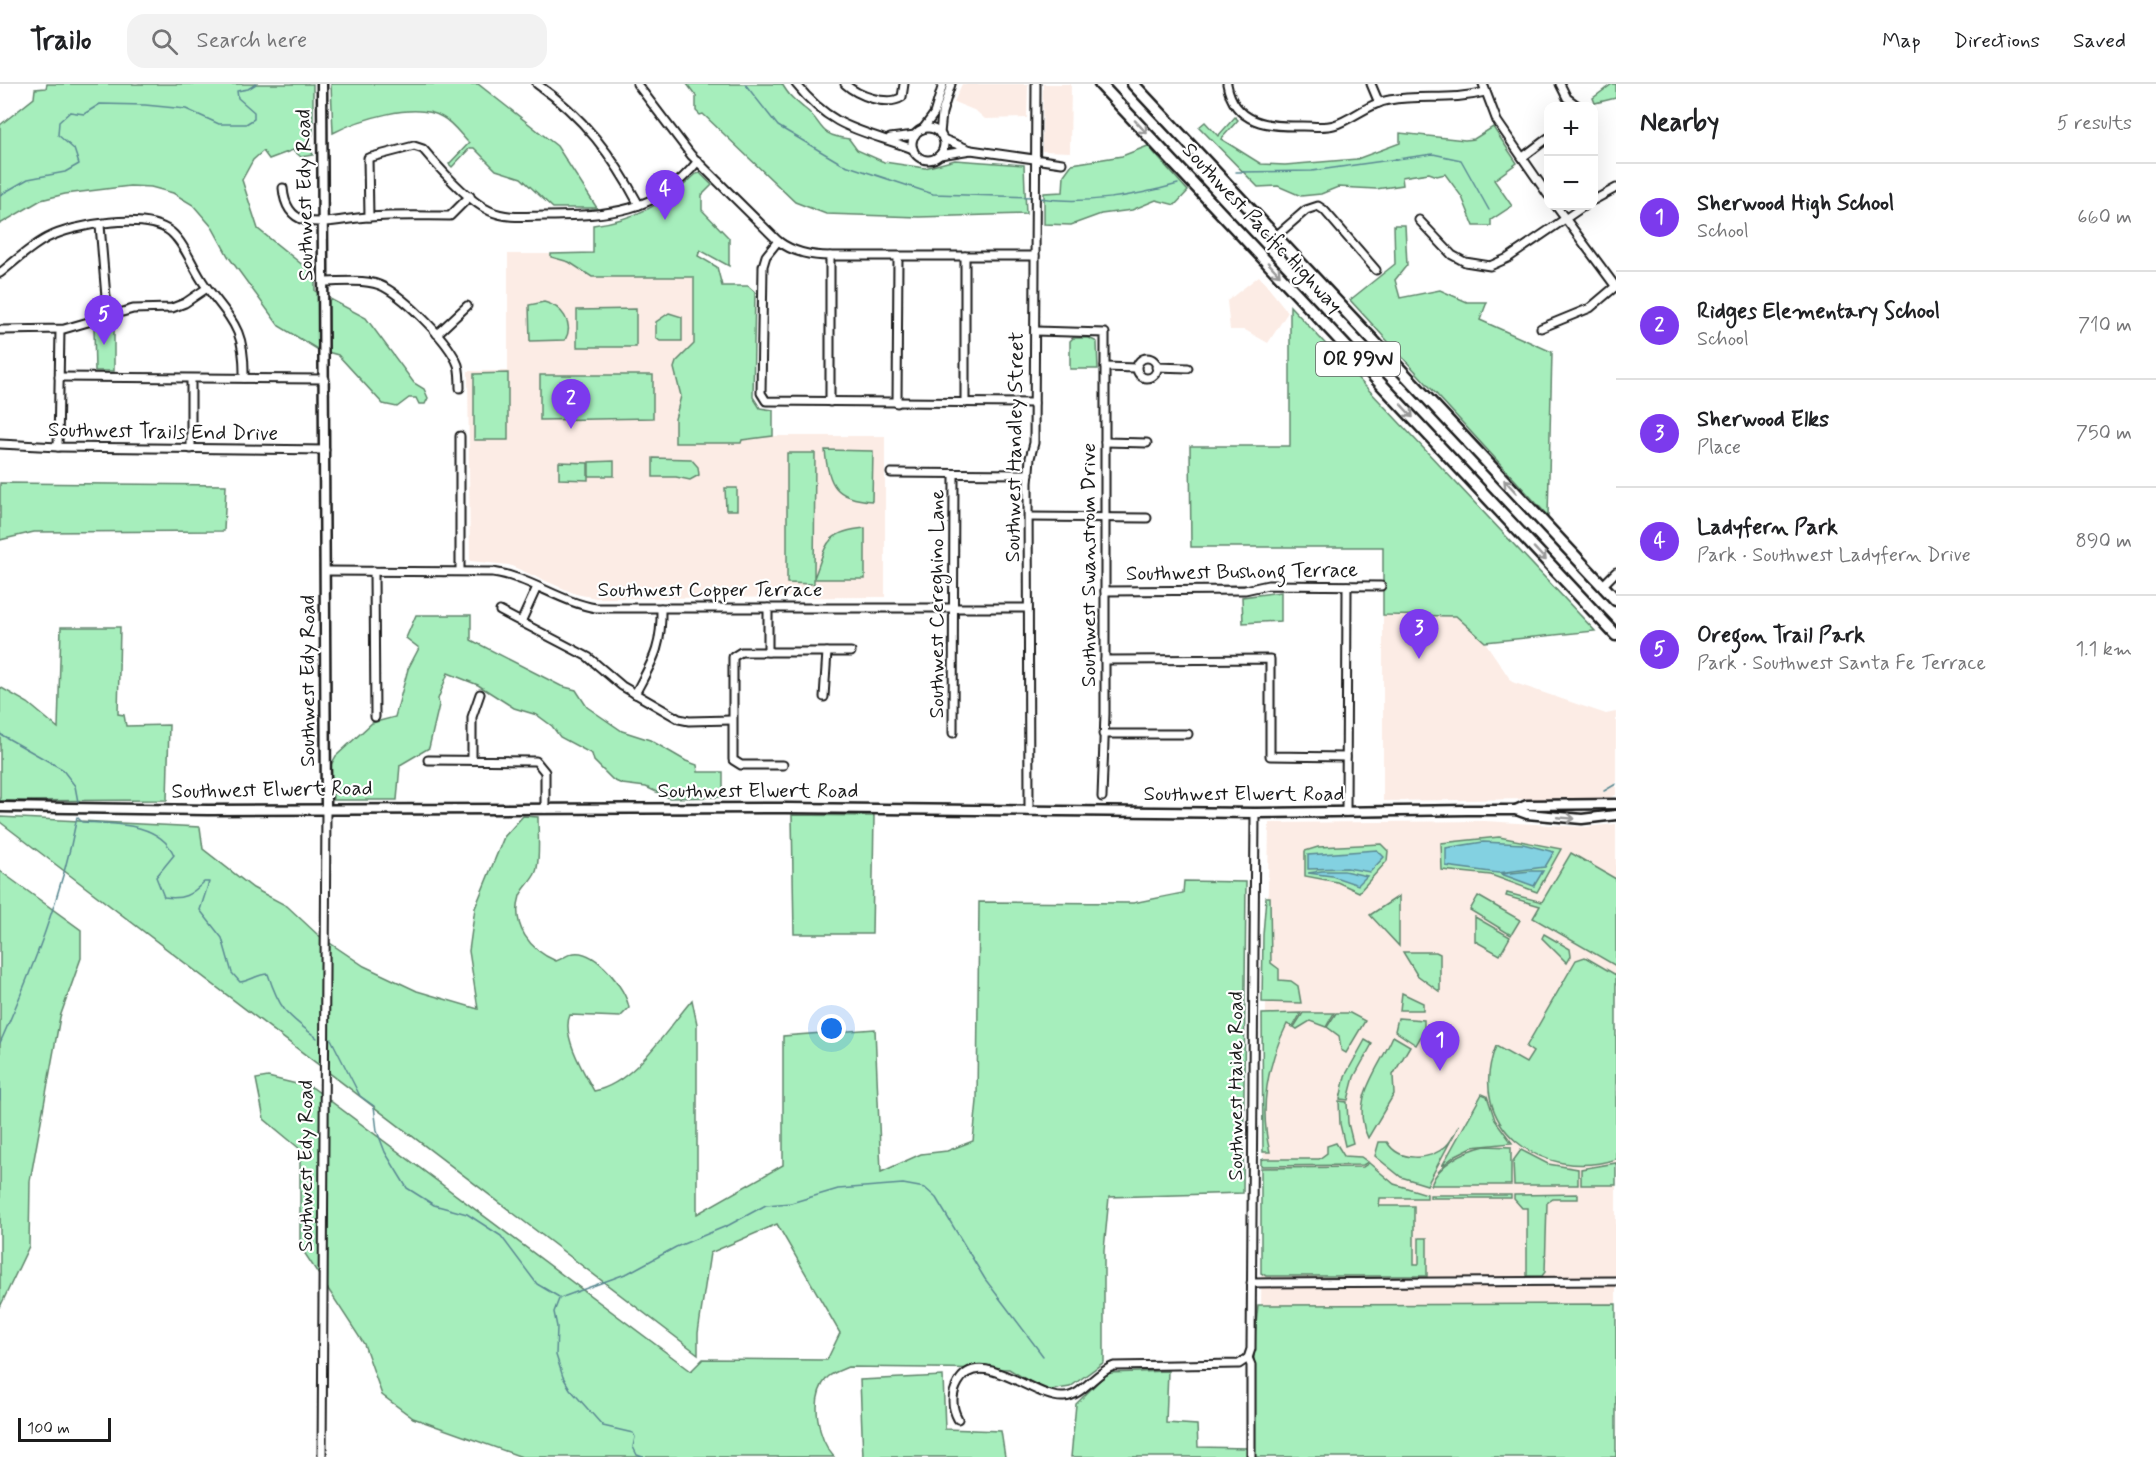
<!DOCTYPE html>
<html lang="en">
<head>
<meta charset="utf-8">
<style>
	:root { --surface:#fff; --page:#f2f2f2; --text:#202124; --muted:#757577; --line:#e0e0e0; --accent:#7c3aed }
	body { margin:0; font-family:Mynerve,sans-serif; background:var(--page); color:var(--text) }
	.controls { position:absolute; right:18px; top:18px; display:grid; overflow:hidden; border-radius:12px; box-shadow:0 6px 24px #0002 }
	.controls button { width:54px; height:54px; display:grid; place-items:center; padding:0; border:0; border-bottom:2px solid var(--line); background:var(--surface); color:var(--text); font:30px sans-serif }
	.scale { position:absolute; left:18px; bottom:15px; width:93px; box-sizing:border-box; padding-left:6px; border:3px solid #1c1c1c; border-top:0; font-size:16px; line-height:21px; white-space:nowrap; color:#1c1c1c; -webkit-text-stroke:4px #fff; paint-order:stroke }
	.you { position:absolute; left:832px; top:945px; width:21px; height:21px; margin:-15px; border:4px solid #fff; border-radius:50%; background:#1a73e8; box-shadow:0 0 0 9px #1a73e833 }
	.badge { display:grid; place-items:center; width:39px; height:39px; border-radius:50%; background:var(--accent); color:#fff; font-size:20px; font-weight:700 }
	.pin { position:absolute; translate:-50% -50px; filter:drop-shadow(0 2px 3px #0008) }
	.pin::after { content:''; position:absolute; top:32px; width:21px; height:18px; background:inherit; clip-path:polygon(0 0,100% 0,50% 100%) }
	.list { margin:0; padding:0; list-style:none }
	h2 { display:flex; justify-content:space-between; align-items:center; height:78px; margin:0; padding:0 24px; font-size:26px }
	h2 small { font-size:20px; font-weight:400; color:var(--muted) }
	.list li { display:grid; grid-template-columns:39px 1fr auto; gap:18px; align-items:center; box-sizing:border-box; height:108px; padding:0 24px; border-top:2px solid var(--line) }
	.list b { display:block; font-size:22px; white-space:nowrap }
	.list p { margin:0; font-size:20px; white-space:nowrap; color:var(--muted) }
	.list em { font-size:20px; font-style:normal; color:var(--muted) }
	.icon { flex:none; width:33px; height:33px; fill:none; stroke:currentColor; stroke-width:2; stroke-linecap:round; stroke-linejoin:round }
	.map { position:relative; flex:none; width:1616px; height:1373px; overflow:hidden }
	header { display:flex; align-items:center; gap:36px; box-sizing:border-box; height:84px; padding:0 30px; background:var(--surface); border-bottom:2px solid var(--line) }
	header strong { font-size:28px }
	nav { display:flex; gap:33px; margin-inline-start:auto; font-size:21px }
	.search { width:420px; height:54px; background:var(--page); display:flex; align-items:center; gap:15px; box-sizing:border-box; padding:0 21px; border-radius:18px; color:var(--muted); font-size:22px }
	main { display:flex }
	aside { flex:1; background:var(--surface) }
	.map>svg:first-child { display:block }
	.built { fill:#fcece5 }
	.green { fill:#a6eebc; stroke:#61856c; stroke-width:1.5 }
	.water { fill:#83d1e1; stroke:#5a8992; stroke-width:1.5 }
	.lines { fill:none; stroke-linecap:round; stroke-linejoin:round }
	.stream { stroke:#5a8992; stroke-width:1.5 }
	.minor-casing { stroke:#1c1c1c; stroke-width:11 }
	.major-casing { stroke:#1c1c1c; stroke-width:13 }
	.highway-casing { stroke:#1c1c1c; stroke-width:15 }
	.minor { stroke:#fff; stroke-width:7 }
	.major { stroke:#fff; stroke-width:8 }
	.highway { stroke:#fff; stroke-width:10 }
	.oneway { stroke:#999 }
	.labels { text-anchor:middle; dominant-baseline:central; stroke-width:4.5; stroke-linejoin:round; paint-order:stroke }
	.shield { fill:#fff; stroke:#606060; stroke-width:1.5 }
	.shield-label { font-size:20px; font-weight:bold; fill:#1c1c1c }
	.street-label { font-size:21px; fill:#1c1c1c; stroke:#fff }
</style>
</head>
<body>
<header>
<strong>Trailo</strong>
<div class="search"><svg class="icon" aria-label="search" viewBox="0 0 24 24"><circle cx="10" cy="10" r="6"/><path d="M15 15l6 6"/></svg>Search here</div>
<nav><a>Map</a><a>Directions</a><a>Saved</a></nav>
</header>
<main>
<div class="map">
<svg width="1616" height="1373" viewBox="0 0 1616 1373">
	<rect width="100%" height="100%" fill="#fff"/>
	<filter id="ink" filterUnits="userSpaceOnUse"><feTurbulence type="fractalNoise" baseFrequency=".0167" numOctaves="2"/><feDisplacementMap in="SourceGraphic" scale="12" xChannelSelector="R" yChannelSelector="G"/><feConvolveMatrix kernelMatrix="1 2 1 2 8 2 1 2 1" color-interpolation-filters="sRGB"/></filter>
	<g filter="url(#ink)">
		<g class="built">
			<polygon points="962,0 1028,0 1027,34 985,35 976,27 954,18"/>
			<polygon points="1043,0 1071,0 1070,68 1042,67"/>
			<polygon points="508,170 551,170 551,173 569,178 595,193 694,193 694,260 674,282 681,312 675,333 742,356 763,352 885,352 885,513 596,514 576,510 509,481 470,477 468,287 508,287"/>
			<polygon points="1259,192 1288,228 1268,259 1245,246 1230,246 1227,217"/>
			<polygon points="1383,531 1456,532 1485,558 1512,598 1606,630 1616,628 1616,711 1608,714 1383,717"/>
			<polygon points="1485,737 1585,743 1616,740 1616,1221 1261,1222 1269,739"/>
		</g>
		<g class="green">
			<polygon points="47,0 313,0 313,49 309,59 313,71 301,73 293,66 269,75 263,67 253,76 242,96 258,145 315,191 315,207 366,234 414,299 424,305 428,314 425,320 419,320 416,314 409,314 397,323 383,320 338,271 317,265 279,242 228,172 212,143 193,121 173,109 151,103 130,102 65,110 41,116 0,140 0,41 34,14 35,5 46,4"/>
			<path d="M331 0H478L557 62 597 124H553L521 94 496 86 474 64H470L452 83 449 80 469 59C461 51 452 38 442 33 415 17 358 36 333 49Z"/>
			<path d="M687 0H782C790 13 793 15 804 24 825 39 815 51 849 55L857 66 884 78 925 84 955 76 1024 81 1026 130 919 133 826 130 795 118 703 30 700 31 696 27V12Z"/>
			<polygon points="1612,0 1616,0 1616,14 1595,19 1593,14"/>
			<polygon points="1235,33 1238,36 1221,55 1261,80 1285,81 1357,75 1400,59 1400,49 1465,56 1474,55 1493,43 1517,79 1494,96 1512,122 1491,136 1491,142 1474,142 1462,113 1445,90 1437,92 1429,89 1402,93 1403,101 1376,105 1338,103 1321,110 1301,112 1278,102 1258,103 1199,43 1205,38 1218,52"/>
			<polygon points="1148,62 1188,107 1175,121 1156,116 1132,126 1101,130 1071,141 1044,140 1044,109 1063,108 1064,91 1072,80 1122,72"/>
			<path d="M696 90 700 89 712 101 702 111V126L729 154V182L700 166 698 172 717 183 722 202H748L755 208 753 313 760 324 773 326V352L742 356 741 359H675V335L681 312 674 284 676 278 694 260V193H592L569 178 551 173V170L593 169V141C634 136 667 119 696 90Z"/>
			<polygon points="1394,141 1405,141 1407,181 1395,196 1400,214 1440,206 1467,218 1487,218 1480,236 1552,268 1548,432 1350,216 1395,180"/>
			<path d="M544 218C561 222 575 239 565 256L530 257 529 221Z"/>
			<polygon points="1290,222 1595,547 1485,558 1456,532 1383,531 1383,463 1191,463 1190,362 1290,362"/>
			<polygon points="636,225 636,263 577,263 577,226"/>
			<polygon points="669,229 682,233 682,257 660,257 656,254 656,238"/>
			<polygon points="114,236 114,287 95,287 94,243"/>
			<polygon points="1073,254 1089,254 1097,258 1098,285 1070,285 1070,257"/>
			<polygon points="508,289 508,356 474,356 474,290"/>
			<polygon points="540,291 653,291 653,334 540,336"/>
			<path d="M825 366 873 367 872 417C835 415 828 400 825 366Z"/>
			<path d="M787 369H815L814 494C827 462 823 448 865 444V495H814V500L787 499Z"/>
			<polygon points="653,374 691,375 698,383 699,391 690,396 676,393 653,393"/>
			<polygon points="614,377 614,392 589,392 589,378"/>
			<polygon points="559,378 588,379 588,396 559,395"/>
			<polygon points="0,399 226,401 224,447 34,448 0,456"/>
			<polygon points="725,404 737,404 737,426 726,426"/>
			<polygon points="1281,508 1281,537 1243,539 1242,513"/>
			<polygon points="416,531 471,531 471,556 561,602 576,606 587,623 622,647 650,656 686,677 697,681 698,688 723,688 723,713 669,714 646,703 622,700 613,696 594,677 592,670 560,653 552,642 537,631 514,624 478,601 448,589 438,615 439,621 429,664 400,681 397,716 333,716 331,681 336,672 372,639 395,633 408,585 419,564 406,554"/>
			<polygon points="61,543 120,543 118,630 124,631 126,642 169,641 167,716 0,717 0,603 28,619 58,644"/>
			<polygon points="792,731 874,732 872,850 794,850"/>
			<path d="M523 732 538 733C538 750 540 768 537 784 536 794 524 802 520 812 511 842 530 866 556 877 562 875 568 870 574 869 596 866 626 904 629 924L620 933 570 931C561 951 584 989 594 1007 635 999 666 946 692 916L697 940V1130L783 1081V952L875 945 881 1088 921 1070 947 1067 973 1057 977 1017 979 818 1133 819 1183 809 1184 797 1246 798 1243 1109 1109 1113 1104 1166V1278L1070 1303 1045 1307 1009 1285 848 1283C841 1286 831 1289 827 1294 809 1314 818 1355 834 1373H522L413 1334 382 1311 364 1260 300 1162V1065L264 1035 256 995 268 993 313 1004 691 1287 703 1275 827 1276 840 1249 777 1140 710 1169 698 1249V1270L0 738V733L200 743 203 765 253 804 287 822 318 851 364 882 417 907 478 925 469 867 475 824 504 753Z"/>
			<polygon points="1499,753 1561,765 1537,808 1491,791 1442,786 1441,759"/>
			<polygon points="1381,760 1388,767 1387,777 1359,808 1337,798 1305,792 1305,767 1318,763"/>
			<polygon points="1571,769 1616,795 1616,882 1533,834 1540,822 1506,812 1507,809 1542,818"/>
			<polygon points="0,787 81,846 81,874 60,933 30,1097 29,1162 0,1223"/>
			<polygon points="1399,812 1399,862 1370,831"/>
			<polygon points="1478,812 1520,836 1511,851 1470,826"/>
			<polygon points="1266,813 1270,813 1271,879 1279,885 1279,896 1291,897 1298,902 1301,919 1262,918 1263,851"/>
			<polygon points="1475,833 1510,853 1500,871 1475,857"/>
			<polygon points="1544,850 1570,865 1571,872 1567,879 1542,854"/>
			<polygon points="1403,868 1436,868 1440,870 1440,908 1417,891"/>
			<path d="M1585 873 1616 891V1075C1542 1099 1464 1042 1496 962L1526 979 1533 968 1526 963 1576 876Z"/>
			<polygon points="1402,909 1423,919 1423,926 1400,926"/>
			<path d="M1301 929 1293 943 1287 940C1267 980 1259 1025 1270 1068H1263L1262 930Z"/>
			<polygon points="1303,929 1334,929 1326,943 1310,937 1297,945 1294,943"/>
			<polygon points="1336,929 1350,929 1365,937 1346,969 1341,966 1339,952 1327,943"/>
			<polygon points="1398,934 1424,936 1424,947 1416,961 1395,947"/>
			<path d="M1393 952 1410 962 1393 991 1394 1010 1368 1054C1349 1015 1379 986 1393 952Z"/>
			<polygon points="1365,956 1372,960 1354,993 1348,1016 1340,1015 1345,992"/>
			<polygon points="1482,1010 1487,1012 1495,1036 1512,1059 1472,1063 1456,1071 1442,1082"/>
			<polygon points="1339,1017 1347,1018 1348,1039 1353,1059 1345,1062 1340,1040"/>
			<path d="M1459 1041 1427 1101 1401 1093 1375 1072 1379 1058H1387C1399 1078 1430 1077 1446 1062 1452 1057 1455 1048 1459 1041Z"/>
			<polygon points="1336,1059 1344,1072 1361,1073 1368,1078 1363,1081 1261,1082 1261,1076 1264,1075 1319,1075 1327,1069 1327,1062"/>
			<path d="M1485 1062 1511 1063V1101H1431C1438 1080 1464 1067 1485 1062Z"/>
			<polygon points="1521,1066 1548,1080 1578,1085 1578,1101 1514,1101 1513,1077"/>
			<polygon points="1369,1079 1394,1100 1427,1110 1427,1114 1380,1114 1379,1122 1414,1122 1414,1180 1419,1180 1419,1154 1427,1154 1427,1192 1266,1192 1261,1189 1261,1084 1363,1083"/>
			<polygon points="1616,1079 1616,1101 1581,1101 1581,1085"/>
			<polygon points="1578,1110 1578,1115 1553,1115 1547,1119 1545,1188 1542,1192 1527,1192 1527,1124 1522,1124 1514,1115 1514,1111"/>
			<rect x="1430" y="1111" width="81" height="3"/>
			<polygon points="1616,1220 1616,1373 1255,1373 1254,1260 1258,1221"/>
			<polygon points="1168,1287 1166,1339 1197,1341 1198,1363 1247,1364 1247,1373 1071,1373 1076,1320 1107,1289"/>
			<polygon points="943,1292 945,1345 1001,1347 1005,1373 863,1373 860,1296"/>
		</g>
		<g class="water">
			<polygon points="1483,758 1523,760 1554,768 1545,783 1498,789 1446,782 1446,764"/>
			<polygon points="1377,766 1384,773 1370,788 1347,784 1308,785 1308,771"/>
			<polygon points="1322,787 1344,787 1367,792 1358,801 1332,792 1308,789"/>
			<polygon points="1531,787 1543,787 1534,802 1501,790"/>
		</g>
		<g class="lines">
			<g class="stream">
				<polyline points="745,0 778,42 842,80 933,110 1032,113"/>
				<polyline points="1236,88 1312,87 1433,70 1461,76 1489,126"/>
				<polyline points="0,111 28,95 65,88 79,80 74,65 58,51 59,38 70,28 84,30 100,20 145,21 186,25 219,40 246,40 254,35 254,28 238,14 237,7 248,5 256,0"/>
				<path d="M1039 114C1083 121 1136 112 1178 100"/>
				<polyline points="0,650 62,685 75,702 78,718"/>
				<polyline points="1604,707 1616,700"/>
				<polyline points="331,955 360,1012 374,1022 377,1047 385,1068 407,1104 434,1121 467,1130 501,1152 537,1200 559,1213"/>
				<path d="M0 959C32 886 62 812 77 733L82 738C114 740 159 738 174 771L156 793 164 813C183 816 191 811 204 798H209L200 826 222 854 232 889 240 898C251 897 257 890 268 890 280 927 287 931 317 954"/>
				<polyline points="0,986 0,1016"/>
				<polyline points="560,1214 628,1189 676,1163 729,1141 766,1121 791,1119 838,1105 903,1100 925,1104 936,1114 985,1195 1043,1272"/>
				<polyline points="559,1215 554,1228 557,1243 556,1271 563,1293 570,1305 603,1342 633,1349 635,1353 633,1363 637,1371 643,1373"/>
			</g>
			<defs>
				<g id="minor">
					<path d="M537 0C583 32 613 72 639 121"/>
					<path d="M637 0 691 71 778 157C794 169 811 172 830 172H1035"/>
					<path d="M796 0C833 46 862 46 913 65"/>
					<path d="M845 0C857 11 887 23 902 13L904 0"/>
					<path d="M1227 0C1234 40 1269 43 1302 42 1313 42 1324 44 1334 41 1353 35 1369 19 1389 16 1421 10 1451 17 1485 8"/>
					<polyline points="1371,0 1379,19"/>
					<polyline points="1483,0 1497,37 1548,111"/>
					<polyline points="1560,0 1567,14 1578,22"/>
					<circle cx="928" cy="60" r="16"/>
					<polyline points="923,45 934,30 943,0"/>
					<polyline points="940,50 942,29 951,0"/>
					<polyline points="890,54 915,51"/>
					<polyline points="943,55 971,66 1062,79"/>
					<polyline points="940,71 971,66"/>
					<polyline points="1523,73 1548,54"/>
					<path d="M283 104C287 155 336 134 369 133 396 131 423 132 450 132L470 112"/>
					<polyline points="1594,116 1616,104"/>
					<polyline points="1556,122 1616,203"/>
					<path d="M369 133 368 74 414 62 423 65C439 84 468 117 490 127 507 135 527 132 545 132 607 131 655 131 698 77"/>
					<polyline points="1419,136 1452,171 1465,178 1490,182 1508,174 1584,122"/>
					<polyline points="100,141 106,213 112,231"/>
					<polyline points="1276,152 1306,126 1318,122 1324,126 1376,186"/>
					<polyline points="778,157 766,172 763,182 761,309 766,317 1034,319"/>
					<polyline points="830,172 830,318"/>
					<polyline points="965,172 965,319"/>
					<path d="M0 189C15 177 30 163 47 154 74 140 146 128 171 148 186 161 193 185 205 201 233 238 245 245 244 294"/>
					<path d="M324 198C342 198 368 194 384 203 406 215 449 257 458 281 460 288 460 296 460 304"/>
					<polyline points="1541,244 1590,224 1616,202"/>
					<polyline points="0,246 64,245 133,225 172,224 185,219 207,204"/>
					<polyline points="1035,247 1105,249 1105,630 1102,713"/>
					<polyline points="437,250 467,222"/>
					<circle cx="1147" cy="284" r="10"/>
					<polyline points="1105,283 1136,284"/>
					<polyline points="1156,283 1188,284"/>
					<polyline points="59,293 325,295"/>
					<polyline points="897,319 898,173"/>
					<polyline points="460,352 460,487"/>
					<polyline points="1105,358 1147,359"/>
					<polyline points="0,360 58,363 325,366"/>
					<polyline points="58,363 60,246"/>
					<polyline points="191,365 191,295"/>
					<polyline points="891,389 1029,390"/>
					<polyline points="1029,433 1147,434"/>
					<path d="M325 487 493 488C529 493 560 518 596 524H1028"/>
					<polyline points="374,487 375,633"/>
					<polyline points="1603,501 1616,488"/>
					<polyline points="1105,507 1245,506 1268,501 1381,502"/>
					<polyline points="500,527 588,573 622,602 679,635 689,637 732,636"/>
					<polyline points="521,538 537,503"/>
					<polyline points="768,568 768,524"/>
					<path d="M1105 576C1160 576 1216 575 1270 575V672L1346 673"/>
					<path d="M635 610C653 576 662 564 661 524"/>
					<polyline points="824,613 827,568"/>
					<polyline points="953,649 954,390"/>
					<polyline points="1103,650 1188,650"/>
					<polyline points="428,676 536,677 545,688 545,725"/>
					<polyline points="472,676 472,633 480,610"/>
					<polyline points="783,681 741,681 733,676 733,573 741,568 851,568"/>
					<polyline points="1029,727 1028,399 1030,374 1034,359 1036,0"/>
					<polyline points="1346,728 1347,502"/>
					<polyline points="1251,1199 1616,1197"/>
					<polyline points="1248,1274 1251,1281 1251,1373"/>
					<path d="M958 1335C952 1324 951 1311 958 1299 978 1260 1036 1316 1064 1313 1083 1312 1095 1288 1114 1282L1239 1280 1248 1274 1251 1265 1255 729"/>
					<polyline points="322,1373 326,724"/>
				</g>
				<g id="major">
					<polyline points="322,0 326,724"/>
					<polyline points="0,723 208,726 785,724 1255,729 1468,726 1516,726 1527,730 1582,735 1616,731"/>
					<polyline points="1516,726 1527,721 1616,720"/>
				</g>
				<g id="highway">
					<polyline points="1100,0 1616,551"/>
					<polyline points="1133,0 1616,516"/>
				</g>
			</defs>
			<use href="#minor" class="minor-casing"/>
			<use href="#major" class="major-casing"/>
			<use href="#highway" class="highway-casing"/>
			<use href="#minor" class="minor"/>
			<use href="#major" class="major"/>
			<use href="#highway" class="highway"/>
		</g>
		<defs><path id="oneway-shaft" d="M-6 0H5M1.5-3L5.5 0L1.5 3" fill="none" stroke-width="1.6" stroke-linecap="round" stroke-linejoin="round" transform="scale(1.5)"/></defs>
		<g class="oneway">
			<use href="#oneway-shaft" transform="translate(1141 43) rotate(47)"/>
			<use href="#oneway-shaft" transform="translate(1274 185) rotate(47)"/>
			<use href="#oneway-shaft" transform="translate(1407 327) rotate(47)"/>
			<use href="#oneway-shaft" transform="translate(1510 402) rotate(-133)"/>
			<use href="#oneway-shaft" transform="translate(1540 470) rotate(47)"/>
			<use href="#oneway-shaft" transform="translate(1566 734) rotate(5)"/>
		</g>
	</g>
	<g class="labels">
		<rect class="shield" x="1316" y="258" width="84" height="34" rx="4.5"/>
		<g class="shield-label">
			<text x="1358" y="275">OR 99W</text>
		</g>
		<g class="street-label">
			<text transform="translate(305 111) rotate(-91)">Southwest Edy Road</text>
			<text transform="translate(1262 144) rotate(47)">Southwest Pacific Highway</text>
			<text transform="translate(163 348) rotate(1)">Southwest Trails End Drive</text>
			<text transform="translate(1015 363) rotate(-89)">Southwest Handley Street</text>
			<text transform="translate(1089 481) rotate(-90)">Southwest Swanstrom Drive</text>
			<text transform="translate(1242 488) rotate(-1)">Southwest Bushong Terrace</text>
			<text x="710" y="506">Southwest Copper Terrace</text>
			<text transform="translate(937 520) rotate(-90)">Southwest Cereghino Lane</text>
			<text transform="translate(308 597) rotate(-90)">Southwest Edy Road</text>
			<text transform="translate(272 706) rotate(-1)">Southwest Elwert Road</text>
			<text x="758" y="707">Southwest Elwert Road</text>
			<text x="1244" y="710">Southwest Elwert Road</text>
			<text transform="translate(1236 1002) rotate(-90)">Southwest Haide Road</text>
			<text transform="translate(306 1082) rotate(-90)">Southwest Edy Road</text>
		</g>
	</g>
</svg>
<div class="controls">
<button>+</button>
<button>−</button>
</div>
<div class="scale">100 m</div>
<div class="you"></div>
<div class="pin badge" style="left:1440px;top:987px">1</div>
<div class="pin badge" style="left:571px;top:345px">2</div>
<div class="pin badge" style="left:1419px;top:575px">3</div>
<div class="pin badge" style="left:665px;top:136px">4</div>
<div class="pin badge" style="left:104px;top:261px">5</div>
</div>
<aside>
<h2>Nearby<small>5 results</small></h2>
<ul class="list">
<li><span class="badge">1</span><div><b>Sherwood High School</b><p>School</p></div><em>660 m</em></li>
<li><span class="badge">2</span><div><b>Ridges Elementary School</b><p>School</p></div><em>710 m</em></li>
<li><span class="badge">3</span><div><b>Sherwood Elks</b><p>Place</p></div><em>750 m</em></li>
<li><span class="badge">4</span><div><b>Ladyfern Park</b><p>Park · Southwest Ladyfern Drive</p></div><em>890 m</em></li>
<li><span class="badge">5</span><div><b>Oregon Trail Park</b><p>Park · Southwest Santa Fe Terrace</p></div><em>1.1 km</em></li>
</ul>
</aside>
</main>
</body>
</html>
